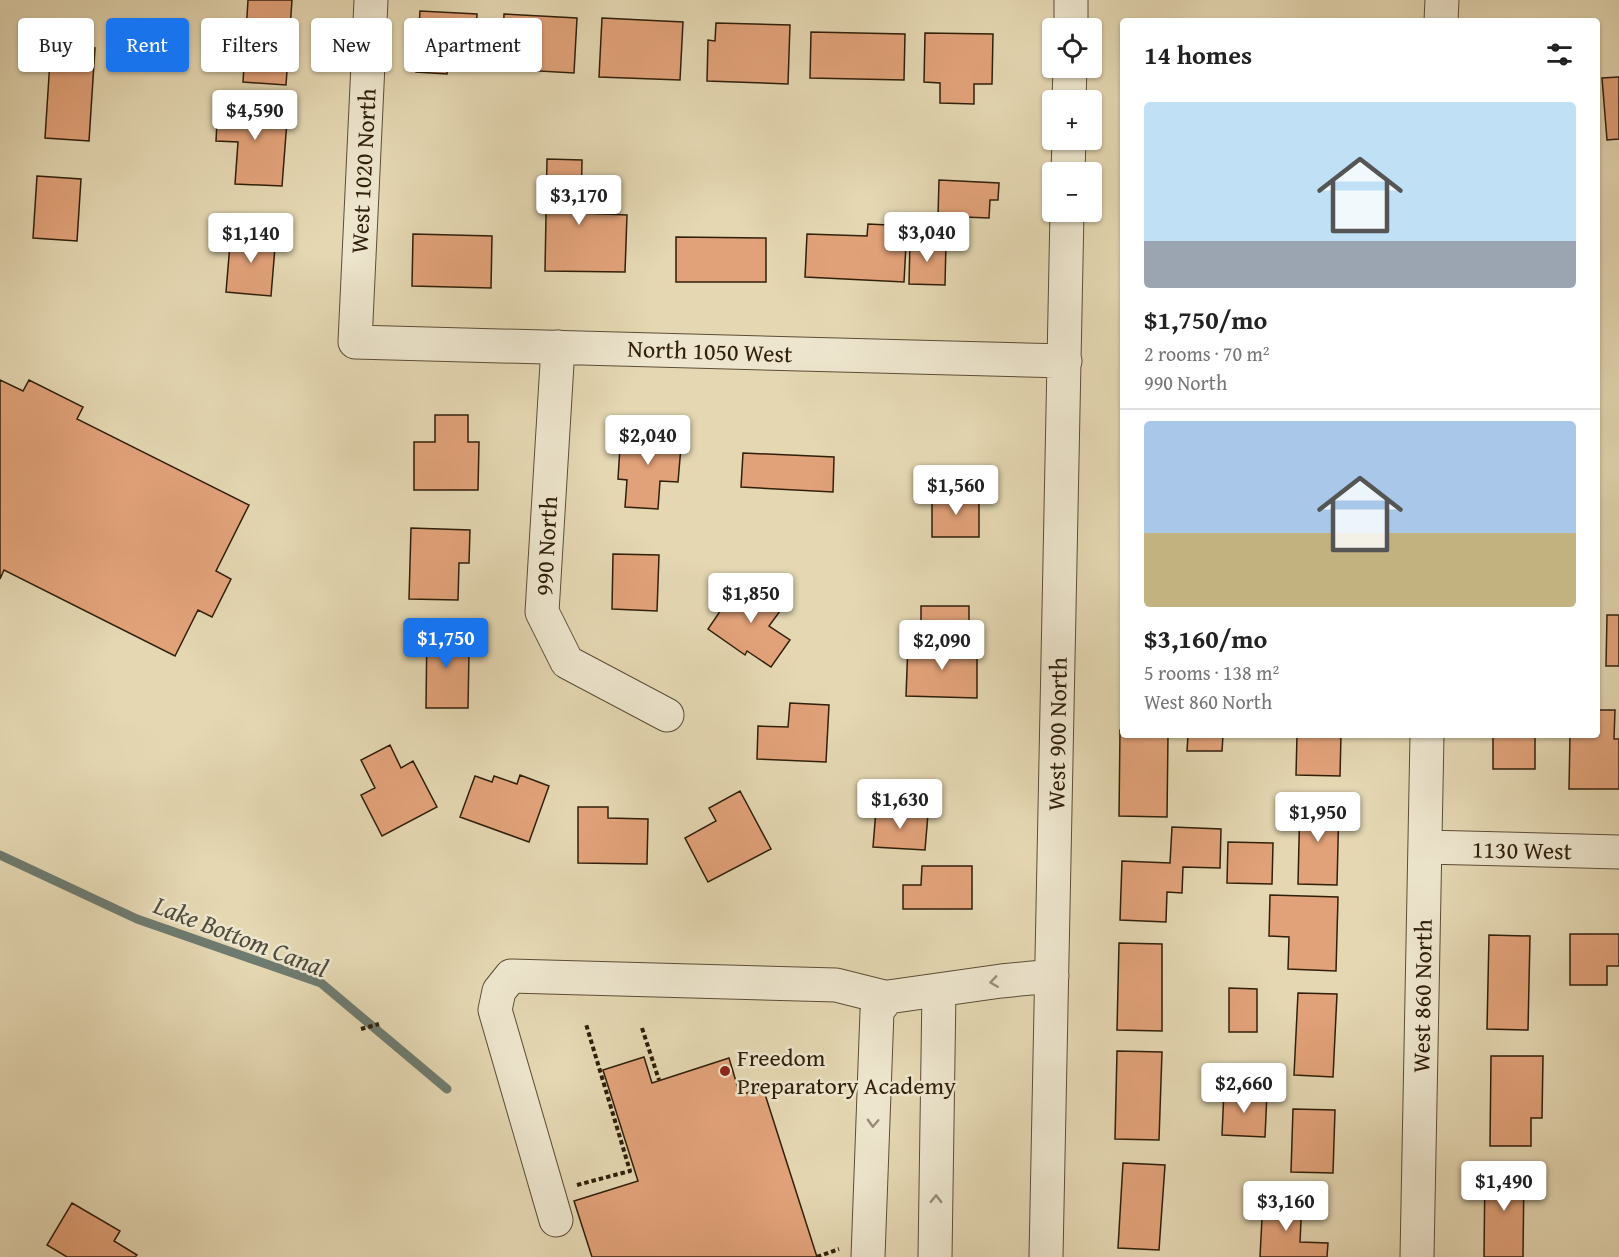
<!DOCTYPE html>
<html lang="en">
<head>
<meta charset="utf-8">
<style>
  :root { --surface:#fff; --page:#f6f6f6; --text:#222; --muted:#767676; --line:#e0e0e0; --accent:#1a73e8 }
  body { margin:0; font-family:"Gentium Book Plus",serif; background:var(--page); color:var(--text); height:100vh; display:flex; flex-direction:column; font-size:22px; white-space:nowrap }
  * { box-sizing:border-box; margin:0 }
  p { font-size:20px; color:var(--muted) }
  .icon { flex:none; width:33px; height:33px; fill:none; stroke:currentColor; stroke-width:2; stroke-linecap:round; stroke-linejoin:round }
  .map { position:relative; flex:1; overflow:hidden }
  .panel { position:absolute; left:1120px; top:18px; width:480px; height:720px; display:flex; flex-direction:column; background:var(--surface); border-radius:6px; box-shadow:0 2px 4px #0004 }
  .panel>* { flex:none }
  .banner { position:absolute; left:18px; top:18px; width:570px; height:54px; display:flex; gap:12px }
  .controls { position:absolute; left:1042px; top:18px; display:grid; gap:12px }
  .controls a { display:grid; place-items:center; width:60px; height:60px; border-radius:6px; background:var(--surface); box-shadow:0 2px 4px #0004; font-size:30px }
  .price { position:absolute; translate:-50% -51px; padding:0 14px; border-radius:6px; background:#fff; color:#222; font-size:20px; line-height:39px; filter:drop-shadow(0 2px 3px #0008) }
  .price::after { content:''; position:absolute; left:50%; top:36px; width:18px; height:14px; margin-left:-9px; background:inherit; clip-path:polygon(0 0,100% 0,50% 100%) }
  .price.current { background:var(--accent); color:#fff }
  ul { padding:0; list-style:none }
  li { display:grid; align-content:center; gap:12px; height:318px; padding:0 24px }
  li+li { border-top:2px solid var(--line) }
  li span { display:grid; place-items:center; height:186px; border-radius:6px; color:#555 }
  li>.icon { margin-inline-start:auto }
  span .icon { width:108px; height:108px; fill:#fffc; stroke-width:1 }
  li b { font-size:26px }
  h2 { display:flex; justify-content:space-between; align-items:center; height:72px; padding:0 24px; font-size:26px }
  .chip { padding:0 21px; border-radius:6px; background:var(--surface); box-shadow:0 2px 4px #0004; font-size:21px; line-height:54px }
  .chip.current { background:var(--accent); color:#fff }
  .map>svg:first-child { display:block }
  .lines { fill:none; stroke-linecap:round; stroke-linejoin:round }
  .stream { stroke:#6e7b70; stroke-width:9 }
  .building { fill:#e2a279; stroke:#301f0b; stroke-width:1.5 }
  .minor-casing { stroke:#5d4d35; stroke-width:35 }
  .path { stroke:#301f0b; stroke-width:4; stroke-dasharray:4.5 3; stroke-linecap:butt }
  .minor { stroke:#ede5cd; stroke-width:33 }
  .oneway { stroke:#988c76 }
  .poi-dot { fill:#8f2418; stroke:#ede5cd; stroke-width:2 }
  .labels { text-anchor:middle; dominant-baseline:central; stroke-width:5; stroke-linejoin:round; paint-order:stroke }
  .street-label { font-size:24px; fill:#301f0b; stroke:#ede5cd }
  .poi-label { font-size:24px; fill:#301f0b; stroke:#ede5cd; text-anchor:start }
  .water-label { font-size:26px; font-style:italic; fill:#4f4d3d; stroke:#ede5cd }
</style>
</head>
<body>
<div class="map">
<svg width="1619" height="1257" viewBox="0 0 1619 1257">
  <rect width="100%" height="100%" fill="#e4d7b2"/>
  <filter id="stains"><feTurbulence type="fractalNoise" baseFrequency=".00333" numOctaves="4"/><feColorMatrix values="0 0 0 0 .2 0 0 0 0 .09 0 0 0 0 .02 0 0 0 .5 -.17"/></filter>
  <radialGradient id="worn" r=".72"><stop offset=".6" stop-color="#630" stop-opacity="0"/><stop offset="1" stop-color="#630" stop-opacity=".3"/></radialGradient>
  <g class="lines">
    <!-- stream -->
    <path class="stream" d="M0,855L137,919L321,983L447,1089"/>
  </g>
  <!-- building -->
  <path class="building" d="M248,0H292L286,85L243,82Z
    M420,11L477,14L475,56L448,55L447,74L416,72Z
    M504,14L577,18L574,73L502,69Z
    M602,18L683,22L680,80L599,77Z
    M716,23L790,25L788,84L707,81L708,40L715,41Z
    M811,32L905,34L904,80L810,78Z
    M925,33L993,34L992,84H974V104L940,103V83L924,82Z
    M51,45L95,48L89,141L45,138Z
    M1619,77V139L1607,140L1602,78Z
    M218,103L288,108L282,186L235,184L238,142L216,141Z
    M547,159L582,160L581,213L627,215L625,272L545,271Z
    M37,176L81,179L77,241L33,238Z
    M939,180L999,183L998,200H990L989,218L938,216Z
    M868,224L907,226L904,282L805,277L807,234L867,236Z
    M231,232L276,235L271,296L226,292Z
    M413,234L492,236L491,288L412,286Z
    M676,237L766,238V282H676Z
    M910,241L946,242L945,285L909,284Z
    M0,380L23,391L29,380L83,407L77,419L249,505L216,571L231,579L212,617L198,610L175,656L4,570L0,579Z
    M435,415H468V442H479L478,490H414V442H435Z
    M621,431L682,435L678,482L660,481L658,509L625,507L627,480L618,479Z
    M743,453L834,457L833,492L741,487Z
    M932,496H979V537H932Z
    M411,528L470,530L469,563H459L458,600L409,599Z
    M613,554L659,555L657,611L612,609Z
    M742,579L783,607L769,626L790,640L771,667L747,651L745,655L708,629Z
    M921,606H969V637H921Z
    M1123,614H1124V701H1122Z
    M1607,615H1619V666H1606Z
    M427,625H458V652H469L468,708H426Z
    M908,644L977,645V698L906,696Z
    M790,703L829,705L826,762L757,759L758,726L788,727Z
    M1598,710H1615L1614,739H1619V789H1569L1570,735H1598Z
    M1120,730H1124V735H1168L1167,817L1119,816Z
    M1188,735H1223L1222,751H1187Z
    M1297,735H1341L1340,776L1296,775Z
    M1493,735H1535V769H1493Z
    M390,745L401,768L413,761L437,807L382,836L361,795L375,788L361,760Z
    M520,775L549,786L529,842L460,817L475,776L492,782L494,776L517,784Z
    M740,791L771,849L708,882L685,838L716,821L709,808Z
    M1300,800L1339,801L1337,885L1298,884Z
    M578,807H608V818L648,819L647,864L578,863Z
    M876,810L928,814L925,850L873,847Z
    M1172,827L1221,829L1220,868L1183,867L1182,893L1167,892L1166,922L1120,920L1122,861L1170,863Z
    M1228,842L1273,843L1272,884L1227,883Z
    M922,866H972V909H903V885H921Z
    M1270,895L1338,897L1336,971L1288,969L1289,937L1269,936Z
    M1570,934H1619V966H1607V985H1570Z
    M1489,935L1530,936L1528,1030L1487,1029Z
    M1119,943L1162,944V1031L1117,1030Z
    M1229,988L1257,989V1032H1229Z
    M1298,993L1337,994L1333,1077L1294,1075Z
    M1117,1051L1162,1052L1159,1140L1115,1139Z
    M1491,1056H1543L1542,1118H1531V1146H1490Z
    M644,1057L652,1083L729,1058L740,1095L763,1088L817,1257H592L574,1201L638,1181L603,1070Z
    M1224,1090L1267,1093L1265,1137L1222,1135Z
    M1293,1109L1335,1110L1333,1173L1291,1172Z
    M1123,1163L1165,1165L1159,1250L1118,1248Z
    M1485,1166H1524L1523,1257H1484Z
    M1263,1199L1302,1201L1300,1242L1328,1243L1327,1257H1260Z
    M72,1203L120,1231L114,1241L137,1255L135,1257H67L47,1245Z"/>
  <g class="lines">
    <defs>
      <path id="minor" d="M371,0L355,342L1065,361
        M1441,21L1442,0
        M1071,28V0
        M1069,100L1070,68
        M1068,172L1069,140
        M558,347L542,612L567,662L667,715
        M1425,847L1619,852
        M556,1220L495,1010L499,991L511,976L836,985L888,998
        M868,1257L877,1011L888,997L1001,981L1052,976
        M935,1257L939,990
        M1046,1257L1067,212
        M1417,1257L1427,735"/>
    </defs>
    <!-- minor casing -->
    <use href="#minor" class="minor-casing"/>
    <!-- path -->
    <path class="path" d="M642,1028L659,1080
      M361,1029L379,1024
      M577,1185L630,1171L586,1024
      M817,1257L839,1249"/>
    <!-- minor -->
    <use href="#minor" class="minor"/>
  </g>
  <!-- one-way arrows -->
  <defs><path id="oneway-chevron" d="M-2-3.5L2.5 0L-2 3.5" fill="none" stroke-width="1.6" stroke-linecap="round" stroke-linejoin="round" transform="scale(1.5)"/></defs>
  <g class="oneway">
    <use href="#oneway-chevron" transform="translate(994 982) rotate(172)"/>
    <use href="#oneway-chevron" transform="translate(873 1123) rotate(92)"/>
    <use href="#oneway-chevron" transform="translate(936 1199) rotate(-89)"/>
  </g>
  <!-- markers -->
  <circle class="poi-dot" cx="725" cy="1071" r="6"/>
  <g class="labels">
    <!-- street labels -->
    <g class="street-label">
      <text transform="translate(363 171) rotate(-87)">West 1020 North</text>
      <text transform="translate(710 351) rotate(2)">North 1050 West</text>
      <text transform="translate(546 546) rotate(-87)">990 North</text>
      <text transform="translate(1057 734) rotate(-89)">West 900 North</text>
      <text transform="translate(1522 850) rotate(1)">1130 West</text>
      <text transform="translate(1422 996) rotate(-89)">West 860 North</text>
    </g>
    <!-- poi labels -->
    <g class="poi-label">
      <text x="737" y="1057">Freedom<tspan x="737" dy="28">Preparatory Academy</tspan></text>
    </g>
    <!-- water labels -->
    <g class="water-label">
      <text transform="translate(241 936) rotate(21)">Lake Bottom Canal</text>
    </g>
  </g>
  <rect width="100%" height="100%" filter="url(#stains)"/>
  <rect width="100%" height="100%" fill="url(#worn)"/>
</svg>
<div class="controls">
<a><svg class="icon" aria-label="locate" viewBox="0 0 24 24"><circle cx="12" cy="12" r="6"/><path d="M12 2v4M12 18v4M2 12h4M18 12h4"/></svg></a>
<a>+</a>
<a>−</a>
</div>
<b class="price" style="left:255px;top:141px">$4,590</b>
<b class="price" style="left:579px;top:226px">$3,170</b>
<b class="price" style="left:927px;top:263px">$3,040</b>
<b class="price" style="left:251px;top:264px">$1,140</b>
<b class="price" style="left:648px;top:466px">$2,040</b>
<b class="price" style="left:956px;top:516px">$1,560</b>
<b class="price" style="left:751px;top:624px">$1,850</b>
<b class="price current" style="left:446px;top:669px">$1,750</b>
<b class="price" style="left:942px;top:671px">$2,090</b>
<b class="price" style="left:900px;top:830px">$1,630</b>
<b class="price" style="left:1318px;top:843px">$1,950</b>
<b class="price" style="left:1244px;top:1114px">$2,660</b>
<b class="price" style="left:1504px;top:1212px">$1,490</b>
<b class="price" style="left:1286px;top:1232px">$3,160</b>
<div class="banner">
<a class="chip">Buy</a>
<a class="chip current">Rent</a>
<a class="chip">Filters</a>
<a class="chip">New</a>
<a class="chip">Apartment</a>
</div>
<section class="panel">
<h2>14 homes<svg class="icon" aria-label="filters" viewBox="0 0 24 24"><path d="M4 7h16M4 17h16"/><circle cx="9" cy="7" r="2"/><circle cx="15" cy="17" r="2"/></svg></h2>
<ul>
<li><span style="background:linear-gradient(#bfe0f5 75%,#9aa5b1 0)"><svg class="icon" aria-label="home" viewBox="0 0 24 24"><path d="M3 11l9-7 9 7M6 9v11h12V9"/></svg></span><div><b>$1,750/mo</b><p>2 rooms · 70 m²</p><p>990 North</p></div></li>
<li><span style="background:linear-gradient(#a9c7e8 60%,#c2b280 0)"><svg class="icon" aria-label="home" viewBox="0 0 24 24"><path d="M3 11l9-7 9 7M6 9v11h12V9"/></svg></span><div><b>$3,160/mo</b><p>5 rooms · 138 m²</p><p>West 860 North</p></div></li>
</ul>
</section>
</div>
</body>
</html>
